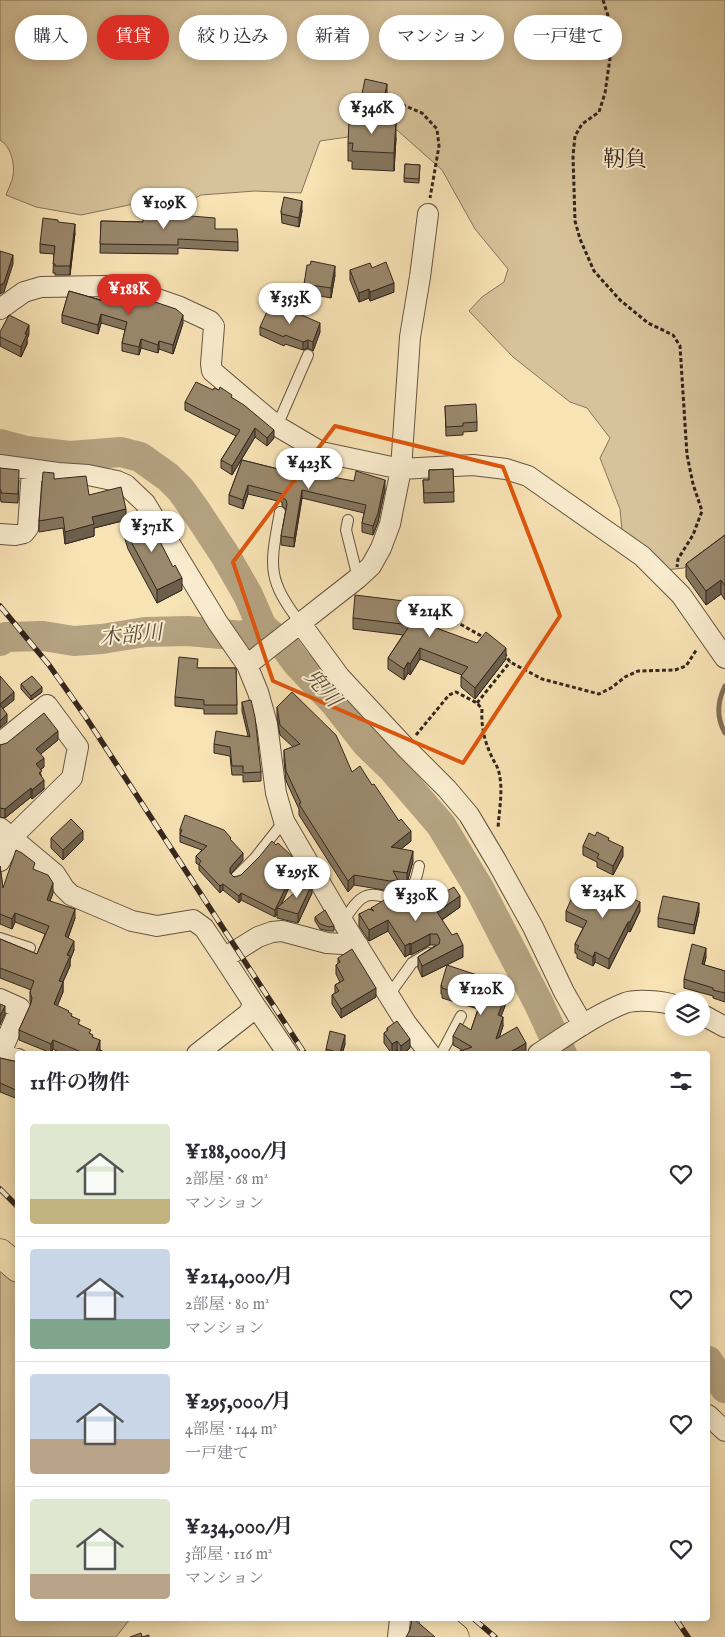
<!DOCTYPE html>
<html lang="ja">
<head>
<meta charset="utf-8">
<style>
  :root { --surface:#fff; --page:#f7f7f7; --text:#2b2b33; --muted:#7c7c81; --line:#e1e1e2; --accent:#d93025 }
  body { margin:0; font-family:"IM FELL English","Noto Serif JP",serif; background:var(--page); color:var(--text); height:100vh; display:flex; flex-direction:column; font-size:19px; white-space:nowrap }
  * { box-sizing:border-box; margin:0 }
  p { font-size:16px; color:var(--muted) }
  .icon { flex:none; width:28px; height:28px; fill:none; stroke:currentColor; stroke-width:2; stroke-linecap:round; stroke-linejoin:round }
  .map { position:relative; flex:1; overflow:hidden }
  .side { position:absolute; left:15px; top:1051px; width:695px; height:570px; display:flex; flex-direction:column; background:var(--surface); border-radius:5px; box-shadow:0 2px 12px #0003 }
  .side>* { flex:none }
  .guide { position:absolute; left:15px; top:15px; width:695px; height:45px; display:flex; gap:10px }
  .buttons { position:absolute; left:665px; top:991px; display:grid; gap:10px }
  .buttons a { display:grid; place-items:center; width:45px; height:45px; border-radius:50%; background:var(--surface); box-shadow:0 2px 12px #0003; font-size:25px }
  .price { position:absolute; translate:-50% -42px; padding:0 11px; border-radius:18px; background:#fff; color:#222; font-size:16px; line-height:32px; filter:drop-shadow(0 1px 2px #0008) }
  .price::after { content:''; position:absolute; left:50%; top:30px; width:15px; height:11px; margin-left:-8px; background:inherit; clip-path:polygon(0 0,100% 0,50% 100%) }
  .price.current { background:var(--accent); color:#fff }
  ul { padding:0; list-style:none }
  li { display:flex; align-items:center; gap:15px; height:125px; padding:0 15px }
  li+li { border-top:1px solid var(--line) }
  li span { display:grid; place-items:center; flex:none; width:140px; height:100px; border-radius:5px; color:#555 }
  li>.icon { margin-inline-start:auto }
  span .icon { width:60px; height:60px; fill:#fffc; stroke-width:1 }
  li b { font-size:21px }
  h2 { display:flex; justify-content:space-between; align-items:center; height:60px; padding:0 15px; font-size:21px }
  .chip { padding:0 18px; border-radius:22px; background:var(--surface); box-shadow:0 2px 12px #0003; font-size:18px; line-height:45px }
  .chip.current { background:var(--accent); color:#fff }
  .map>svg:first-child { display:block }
  .green { fill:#d7c39b; stroke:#86745c }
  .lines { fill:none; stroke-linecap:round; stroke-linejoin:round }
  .stream { stroke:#817159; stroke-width:5 }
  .river { stroke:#b5a381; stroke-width:30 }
  .service-casing { stroke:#655543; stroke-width:12 }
  .minor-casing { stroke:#655543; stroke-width:22 }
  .trunk-casing { stroke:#34261d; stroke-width:29 }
  .path { stroke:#34261d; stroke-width:3; stroke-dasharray:4 2.5; stroke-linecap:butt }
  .service { stroke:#faedcf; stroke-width:10 }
  .minor { stroke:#faedcf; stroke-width:20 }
  .trunk { stroke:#f8e3b5; stroke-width:28 }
  .rail-casing { stroke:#34261d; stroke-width:5.5 }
  .rail { stroke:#faedcf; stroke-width:4; stroke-dasharray:11; stroke-linecap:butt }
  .wall { fill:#84755d; stroke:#34261d }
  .shaded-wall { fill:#6c5f4c; stroke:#34261d }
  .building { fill:#9a886c; stroke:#34261d }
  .marked { fill:none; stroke:#df560d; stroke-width:4; stroke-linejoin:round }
  .labels { text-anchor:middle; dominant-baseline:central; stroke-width:4; stroke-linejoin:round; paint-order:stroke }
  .water-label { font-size:21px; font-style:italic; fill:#5b4c3b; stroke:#faedcf }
  .quarter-label { font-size:22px; fill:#34261d; stroke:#faedcf }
</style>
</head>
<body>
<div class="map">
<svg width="725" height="1637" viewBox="0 0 725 1637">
  <rect width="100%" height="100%" fill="#f8e3b5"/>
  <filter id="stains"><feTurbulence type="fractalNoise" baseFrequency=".004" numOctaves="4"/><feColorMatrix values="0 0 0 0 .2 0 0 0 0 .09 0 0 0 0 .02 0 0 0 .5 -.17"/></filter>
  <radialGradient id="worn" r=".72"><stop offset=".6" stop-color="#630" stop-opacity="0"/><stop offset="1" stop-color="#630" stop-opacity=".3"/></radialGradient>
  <!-- green -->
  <path class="green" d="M0,0H725V541L711,548L684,568L665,570L622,531L620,509L600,458L610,438L587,408L570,402L513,357L469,311L482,297L504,282L508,269L475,229L442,170L397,130L320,141L301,193L255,191L201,195L178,207L153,200L81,215L36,207L6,195C8,189 12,182 13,176C15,164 11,146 0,140Z
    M0,1269H3L18,1283V1619H130L116,1637H0Z"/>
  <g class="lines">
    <!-- stream -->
    <path class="stream" d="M725,686C717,702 716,717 725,733"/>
    <!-- river -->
    <path class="river" d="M0,444L26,451L70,456L121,452L140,457L168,477L181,490L196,511L225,555L248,595L262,627L286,648L297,663L335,703L367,744L392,768L441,825L480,890L539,1004L562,1054
      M0,641L6,637L43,636L74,641L102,639L145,632L188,631L243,636L262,627
      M708,1361L725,1388"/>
    <defs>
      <path id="service" d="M277,426L308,355
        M280,512C270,567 266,578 301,624
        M348,520L346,530L358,578
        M236,877L255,858L284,821
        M343,922C349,913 356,900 366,896C373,893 381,896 389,898C409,902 416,883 419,866
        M0,938L30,948
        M389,995L412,963L429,953
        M441,1054L461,1016"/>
      <path id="minor" d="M0,309L24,292L41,287L106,286L137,292L180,307L210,321L214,326L211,364L212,371L277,426L321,452L401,469L473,465L506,469L528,476L642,556L681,595L725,658
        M0,465L58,473L88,475L117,481L126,485L145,503L218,623L247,665L258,692L267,724L276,793L284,821L343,922L406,1023L430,1054
        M0,534L15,535L24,533L28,528L32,470
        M301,624L339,676L406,748L447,789L469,815L497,862L533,927L564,992L583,1025
        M247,665L358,578L371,566L381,548L390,524L401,469L410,337L420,277L428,214
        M0,743L47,705L78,747L72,778L12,837L0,861
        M0,828L55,874L64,888L71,895L132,921L157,926L193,920L204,928L224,958L258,937L272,932L282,931L327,943L358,945
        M0,999L20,1008L0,1055
        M254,1004L288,1054
        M701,1014L725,1027
        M197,1054L248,1014L254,1004L224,958
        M538,1054C564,1037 596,1014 625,1003C636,999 662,1001 674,1005
        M0,1055L18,1059
        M708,1415L725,1431
        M398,1637L400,1619"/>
      <path id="trunk" d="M0,1253L18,1268
        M433,1619L455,1637"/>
    </defs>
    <!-- service casing -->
    <use href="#service" class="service-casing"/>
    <!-- minor casing -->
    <use href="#minor" class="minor-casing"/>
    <!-- trunk casing -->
    <use href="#trunk" class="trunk-casing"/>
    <!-- path -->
    <path class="path" d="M603,0L610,22L612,44L605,93L599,112L582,124L575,136L573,156L575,221L580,239L594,271L620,300L648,323L673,335L680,346L687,455L693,484L702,511L693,535L678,559L677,567
      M396,102L422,113L437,129L439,146L430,198
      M405,607L431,612L460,624L485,638
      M504,653L510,662L542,679L599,694L611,688L625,677L638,671L675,670L686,666L697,649
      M477,703L510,662
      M416,735L449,695L456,692L477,703L482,709C481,725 484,740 491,755C493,760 496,764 498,769C504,788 499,809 498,829"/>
    <!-- service -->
    <use href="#service" class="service"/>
    <!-- minor -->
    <use href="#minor" class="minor"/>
    <!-- trunk -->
    <use href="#trunk" class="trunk"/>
    <defs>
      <path id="rail" d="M0,606L49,665L85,716L305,1054
        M0,1189L18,1207
        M474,1619L495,1637
        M676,1619L688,1637"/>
    </defs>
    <!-- rail casing -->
    <use href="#rail" class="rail-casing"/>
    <!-- rail -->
    <use href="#rail" class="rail"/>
  </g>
  <!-- wall -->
  <path class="wall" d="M387,93L384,108L362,104V94Z
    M396,138L394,171L352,169V161H348V143Z
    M405,164L420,165L419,183L404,182Z
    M281,211H302L299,227L282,223Z
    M179,215L215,229L238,242V251L178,248V254L100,253L101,221L143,222Z
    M58,222L75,233L70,275H55V273H53L54,254L40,253V244Z
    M372,268L394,292L370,301L369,298L359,302L350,280V270Z
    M335,275L331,298L304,293V284Z
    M69,291L183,323L173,354L159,349L158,353L141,348L139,355L122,351V343L125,330L101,323L98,334L62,323V315Z
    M260,327L320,332L313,351L308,348L303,350L285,344L284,346L260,335Z
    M0,332L29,334L27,339V344L21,357L0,346Z
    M213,390L232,398L274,438L267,446L255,437L232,475L221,468V460L236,436L185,410V402Z
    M445,406L477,422V431L463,432V435L446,436Z
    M242,460L310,477V473L385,489L378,522L373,535L362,532V523L364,513L302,498L294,547L281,545V536L286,509L282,506V502L248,494L243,509L229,504V495Z
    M0,468L19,480L18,503L1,502V500H0Z
    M453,469L454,502L424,503L423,480H429V470Z
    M54,479L89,495L126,520L94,528V536L65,544L63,528L39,532V521Z
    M124,523L182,590L157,603L128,549L124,536Z
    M725,535V600L721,594L706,605L686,577V564Z
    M404,605L439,629L506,659L475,699L461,687V676L462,675L420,659L410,675L408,673L404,680L388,669V658L403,635L353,629V618Z
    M198,668H236L237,714H204V709L175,706V697Z
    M21,684L42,692L31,700L21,689Z
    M242,702L261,772V781L243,782V775H232L230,756L214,753V744L248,736L242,711Z
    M277,707L352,772L372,785L411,841L401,849L413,861L407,883L398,882V891H390L354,885L348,892L299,815V809L286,781L284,761V750L293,747L280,735L277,717Z
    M58,740L40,754L44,767L40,770L44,789L32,799L31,797L5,818L0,817V745Z
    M180,829L231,841L243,860L231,874L234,877L298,868L281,905L312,893L298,923L277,918V914L275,917L241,900L239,903L223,890L220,893L199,870V865L196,863V856L202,850L180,842Z
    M595,836L609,840L623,856L613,875L597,867V862L583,855V846Z
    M51,838L83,840L63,860L51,848Z
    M0,866L3,888L35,870L53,893L50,901L75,918L68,938L74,950L70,960V966L63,982V992L57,1006L69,1013L80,1025L91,1034L100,1050L109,1054H63L53,1049L51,1053L19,1040V1030L31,1004L30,1001V992L31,990L0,978V939L37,954L45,934L15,922L12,929L0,924Z
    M587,901L640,911L630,932L628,931L609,969L595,962L593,966L577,958V954L575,953V944L583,928L566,921V911Z
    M460,907L442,920L463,957L422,977L418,968V957L436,945H430L411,955L410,954L405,957L388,931L369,941L359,926V914L371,910V908H416Z
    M699,912L694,934L658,927V918Z
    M315,917L334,926V931H329L320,929L315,921Z
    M706,957L704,965L725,971V1002L713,998V996L684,988V979Z
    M338,958L376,997L341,1018L332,1004V995L335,993V985L340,982L336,974V965L338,964Z
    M441,985L489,988L488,991L505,1006L501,1016L503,1026L499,1037L526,1052L523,1054H458V1052L462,1050L453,1045V1036L471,1030L478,1009L442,998V994H441Z
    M387,1028L410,1048L403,1054H399L397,1050L392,1054L384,1043V1033L387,1031Z
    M345,1044L342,1054H326V1049Z
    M0,1058L18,1062V1099L0,1092Z"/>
  <!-- shaded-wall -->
  <path class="shaded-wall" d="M387,84V93L384,108V99Z
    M396,121V138L394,171V153Z
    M302,201V211L299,227V218Z
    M75,224V233L70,275V266Z
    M13,255V264L4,292L0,294V285Z
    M335,266V275L331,298V288Z
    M394,283V292L370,301V292Z
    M369,289V298L359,302V293Z
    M101,314V323L98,334V325Z
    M183,315V323L173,354V345Z
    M320,323V332L313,351V342Z
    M29,325V334L27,339V344L21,357V347L25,334Z
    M141,339V348L139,355V347Z
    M308,340V348L303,350V342Z
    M159,341V349L158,353V345Z
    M255,428V437L232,475V466Z
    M274,430V438L267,446V438Z
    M385,480V489L378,522L373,535V526Z
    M248,485V494L243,509V500Z
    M302,490V498L294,547V538Z
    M126,509V520L94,528V536L65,544V532L92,517Z
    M182,578V590L157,603V590Z
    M721,580V594L706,605V591Z
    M420,648V659L410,675V664Z
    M506,648V659L475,699V688Z
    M408,662V673L404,680V669Z
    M42,687V692L31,700V696Z
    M14,692V700L0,711V704Z
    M7,714V722L0,728V721Z
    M58,731V740L36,758V749Z
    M44,758V767L36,773V764Z
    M44,780V789L32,799V790Z
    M31,788V797L5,818V809Z
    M83,831V840L63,860V850Z
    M411,831V841L391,857V847Z
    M623,847V856L613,875V866Z
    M413,851V861L407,883V873Z
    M243,853V860L230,875V868Z
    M298,862V868L279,909L277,908V914L275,917V910Z
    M354,875V885L348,892V881Z
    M53,883V893L47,909V900Z
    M223,884V890L220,893V886Z
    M312,884V893L298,923V914Z
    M241,893V900L239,903V896Z
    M460,896V907L437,923V912Z
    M640,902V911L630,932V922Z
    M699,903V912L694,934V925Z
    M75,909V918L65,946V936Z
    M15,913V922L12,929V919Z
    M388,920V931L369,941V930Z
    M628,922V931L609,969V959Z
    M430,934V945L411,955V944Z
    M74,941V950L70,960V966L59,990V981L67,955Z
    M410,943V954L405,957V946Z
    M463,945V957L422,977V966Z
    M706,948V957L702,973V964Z
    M595,952V962L593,966V957Z
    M489,979V988L485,999V990Z
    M63,982V992L54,1014V1004Z
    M376,988V997L341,1018V1009Z
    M505,997V1006L498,1024V1015Z
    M5,1006V1014L0,1025V1016Z
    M503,1017V1026L496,1048V1039Z
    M345,1035V1044L342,1054H340Z
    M410,1039V1048L403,1054H401V1046Z
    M53,1040V1049L51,1053V1044Z
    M100,1040V1050L99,1054H95Z
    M397,1041V1050L392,1054V1044Z
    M526,1043V1052L523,1054H507Z"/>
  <!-- building -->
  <path class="building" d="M365,79L387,84L384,99L362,94Z
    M355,118L396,121L394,153L352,151L353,143H348L349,121L354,122Z
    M405,164L420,165L419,179L404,178Z
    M284,197L302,201L299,218L282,214L281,211Z
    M143,209H179V215L215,218V229H237L238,242L178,239V245L100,244L101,221L143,222Z
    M43,218L58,220V222L75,224L70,266H55V264H53L55,246L40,244Z
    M0,251L13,255L4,283L0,285Z
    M311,261L335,266L331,288L304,284L307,265H310Z
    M386,262L394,283L370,292L369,289L359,293L350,270L370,263L372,268Z
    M69,291L110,303L114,291L134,295L176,309L183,315L173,345L159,341L158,345L141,339L139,347L122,343L127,322L101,314L98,325L62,315Z
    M269,307L288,315L290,310L320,323L313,342L308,340L303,342L285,335L284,337L260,327Z
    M9,315L29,325L25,334H27L21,347L0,337V332Z
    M196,382L213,390L214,388L219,390L220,387L232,395L231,397L244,405L274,430L267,438L255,428L232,466L221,460L240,430L185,402Z
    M476,404L477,422L463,423V426L446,427L445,406Z
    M242,460L318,479L310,473L354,481L356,471L385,480L378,513L373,526L362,523L366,505L302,490L294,538L281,536L287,504L286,500L282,497L283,494L248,485L243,500L229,495Z
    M0,468L19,470L18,494L1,493V490H0Z
    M453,469L454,492L424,493L423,480H429V470Z
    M43,472L54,473V479L86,476L89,495L121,487L126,509L92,517L94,524L65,532L63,517L39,521Z
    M147,516L173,567L175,565L182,578L157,590L128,536L124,523Z
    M725,535V586L721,580L706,591L686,564Z
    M355,595L404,601V604L439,629L477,643L486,632L506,648L475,688L461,676L468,667L420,648L410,664L408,662L404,669L388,658L410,625L353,618Z
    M179,657L198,659L197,668H236L237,705H204V700L175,697Z
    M0,676L14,692L0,704Z
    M32,676L42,687L31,696L21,684Z
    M292,692L336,735L352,772L360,766L372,785L374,784L399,821L401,819L411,831L391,847L413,851L407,873L393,871L398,880L390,881L354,875L348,881L299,804L301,803L286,771L284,750L300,744L280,725L277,707Z
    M251,700L255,717L261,772L243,773V766H232L230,747L214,744L216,731L250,737L242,702Z
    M0,705L7,714L0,721Z
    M44,713L58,731L36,749L44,758L36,764L42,771L39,773L44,780L32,790L31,788L5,809L0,808V745L7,743Z
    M185,815L224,830L231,838L230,839L243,853L230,868V873L234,877L241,875L260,856L272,841L276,845L278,843L298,862L275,910L241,893L239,896L223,884L220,886L199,864L201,861L196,856L207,846L180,835L182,830L180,829Z
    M71,819L83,831L63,850L51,838Z
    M597,832L609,838L608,840L623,847L613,866L597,858L599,854L583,846L589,833L595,836Z
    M16,850L22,853L35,863L33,869L48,875L53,883L47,900L75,909L65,936L74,941L67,955L70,956L59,981L63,982L54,1004L69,1011L68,1012L72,1014L71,1016L80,1020L78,1024L91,1030L89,1033L93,1035L92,1037L100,1040L95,1054H86L53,1040L51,1044L19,1030L31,1003L32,998L30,992L34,981L0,968V939L37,954L49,926L15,913L12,919L0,914V866L3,888Z
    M310,879L312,884L298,914L277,908Z
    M598,882L640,902L630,922H628L609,959L595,952L593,957L577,949L579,946L575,944L587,921L566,911L573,895L587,901Z
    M454,887L460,896L437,912L452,935L457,933L463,945L422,966L418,957L439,944L440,940L437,934H430L411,944L410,943L405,946L388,920L369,930L359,914L369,909L374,911L371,908L386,899V893L397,894L406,892L416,908Z
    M663,896L699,903L694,925L658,918Z
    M325,910L334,926L329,927L320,924L315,917Z
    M692,944L706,948L702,964L725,971V993L713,990V988L684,979Z
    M352,949L376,988L341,1009L332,995L339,991L335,985L344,980L336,965L340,962L338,958Z
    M447,965L489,979L485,990L505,997L498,1015L503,1017L496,1039L517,1027L526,1043L507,1054H458V1052L472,1047L453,1036L460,1023L471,1030L481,1001L442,988V986L441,985Z
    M0,1004L5,1006L0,1016Z
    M397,1021L410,1039L401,1046L397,1041L392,1044L384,1033L388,1030L387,1028Z
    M330,1031L345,1035L340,1053L326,1049Z
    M99,1050L109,1054H97Z
    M0,1058L18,1062V1091L0,1083Z
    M412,1619H414L435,1637H406L410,1630Z
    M141,1633L142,1637L149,1635V1637H130Z"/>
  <!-- marked area -->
  <path class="marked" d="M335,426L503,467L560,616L463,763L273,681L233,562Z"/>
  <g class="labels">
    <!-- water labels -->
    <g class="water-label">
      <text transform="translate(131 636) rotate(-5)">木部川</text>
      <text transform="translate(322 689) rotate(49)">兜川</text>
    </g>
    <!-- quarter labels -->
    <g class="quarter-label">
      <text x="625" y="160">靭負</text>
    </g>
  </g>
  <rect width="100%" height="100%" filter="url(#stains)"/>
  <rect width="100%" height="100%" fill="url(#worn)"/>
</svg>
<div class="buttons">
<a><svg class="icon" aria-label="layers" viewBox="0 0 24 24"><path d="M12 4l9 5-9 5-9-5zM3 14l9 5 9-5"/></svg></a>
</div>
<b class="price" style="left:372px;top:135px">¥346K</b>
<b class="price" style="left:164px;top:230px">¥109K</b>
<b class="price current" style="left:129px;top:316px">¥188K</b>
<b class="price" style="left:290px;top:325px">¥353K</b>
<b class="price" style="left:309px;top:490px">¥423K</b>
<b class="price" style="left:152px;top:553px">¥371K</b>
<b class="price" style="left:430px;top:638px">¥214K</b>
<b class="price" style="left:297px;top:899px">¥295K</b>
<b class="price" style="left:603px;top:919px">¥234K</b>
<b class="price" style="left:416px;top:922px">¥330K</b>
<b class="price" style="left:481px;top:1016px">¥120K</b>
<div class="guide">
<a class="chip">購入</a>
<a class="chip current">賃貸</a>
<a class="chip">絞り込み</a>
<a class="chip">新着</a>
<a class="chip">マンション</a>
<a class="chip">一戸建て</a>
</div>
<section class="side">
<h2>11件の物件<svg class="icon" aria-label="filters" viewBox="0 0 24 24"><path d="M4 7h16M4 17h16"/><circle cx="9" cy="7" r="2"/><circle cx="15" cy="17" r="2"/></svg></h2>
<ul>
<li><span style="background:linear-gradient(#dfe7d0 75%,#c2b280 0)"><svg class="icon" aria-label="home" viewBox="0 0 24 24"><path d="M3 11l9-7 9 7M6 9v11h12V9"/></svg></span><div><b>¥188,000/月</b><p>2部屋 · 68 m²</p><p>マンション</p></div><svg class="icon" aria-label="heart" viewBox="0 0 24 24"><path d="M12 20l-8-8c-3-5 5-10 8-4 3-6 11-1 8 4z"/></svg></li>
<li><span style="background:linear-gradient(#c9d6e8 70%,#7fa58c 0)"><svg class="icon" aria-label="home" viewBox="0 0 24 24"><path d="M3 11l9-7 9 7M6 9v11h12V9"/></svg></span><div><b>¥214,000/月</b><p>2部屋 · 80 m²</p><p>マンション</p></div><svg class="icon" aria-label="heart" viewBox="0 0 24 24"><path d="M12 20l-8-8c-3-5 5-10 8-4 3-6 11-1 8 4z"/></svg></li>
<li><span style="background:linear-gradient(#c9d6e8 65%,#b9a48a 0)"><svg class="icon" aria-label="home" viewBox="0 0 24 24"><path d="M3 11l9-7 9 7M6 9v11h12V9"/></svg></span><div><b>¥295,000/月</b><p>4部屋 · 144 m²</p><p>一戸建て</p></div><svg class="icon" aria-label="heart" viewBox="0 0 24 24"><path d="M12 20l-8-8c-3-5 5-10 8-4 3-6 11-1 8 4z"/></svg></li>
<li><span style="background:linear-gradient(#dfe7d0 75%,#b9a48a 0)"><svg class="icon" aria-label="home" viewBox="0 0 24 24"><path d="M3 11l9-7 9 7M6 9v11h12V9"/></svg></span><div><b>¥234,000/月</b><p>3部屋 · 116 m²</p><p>マンション</p></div><svg class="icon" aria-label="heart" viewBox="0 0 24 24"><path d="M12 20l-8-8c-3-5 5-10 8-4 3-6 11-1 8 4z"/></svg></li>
</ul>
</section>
</div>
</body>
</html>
